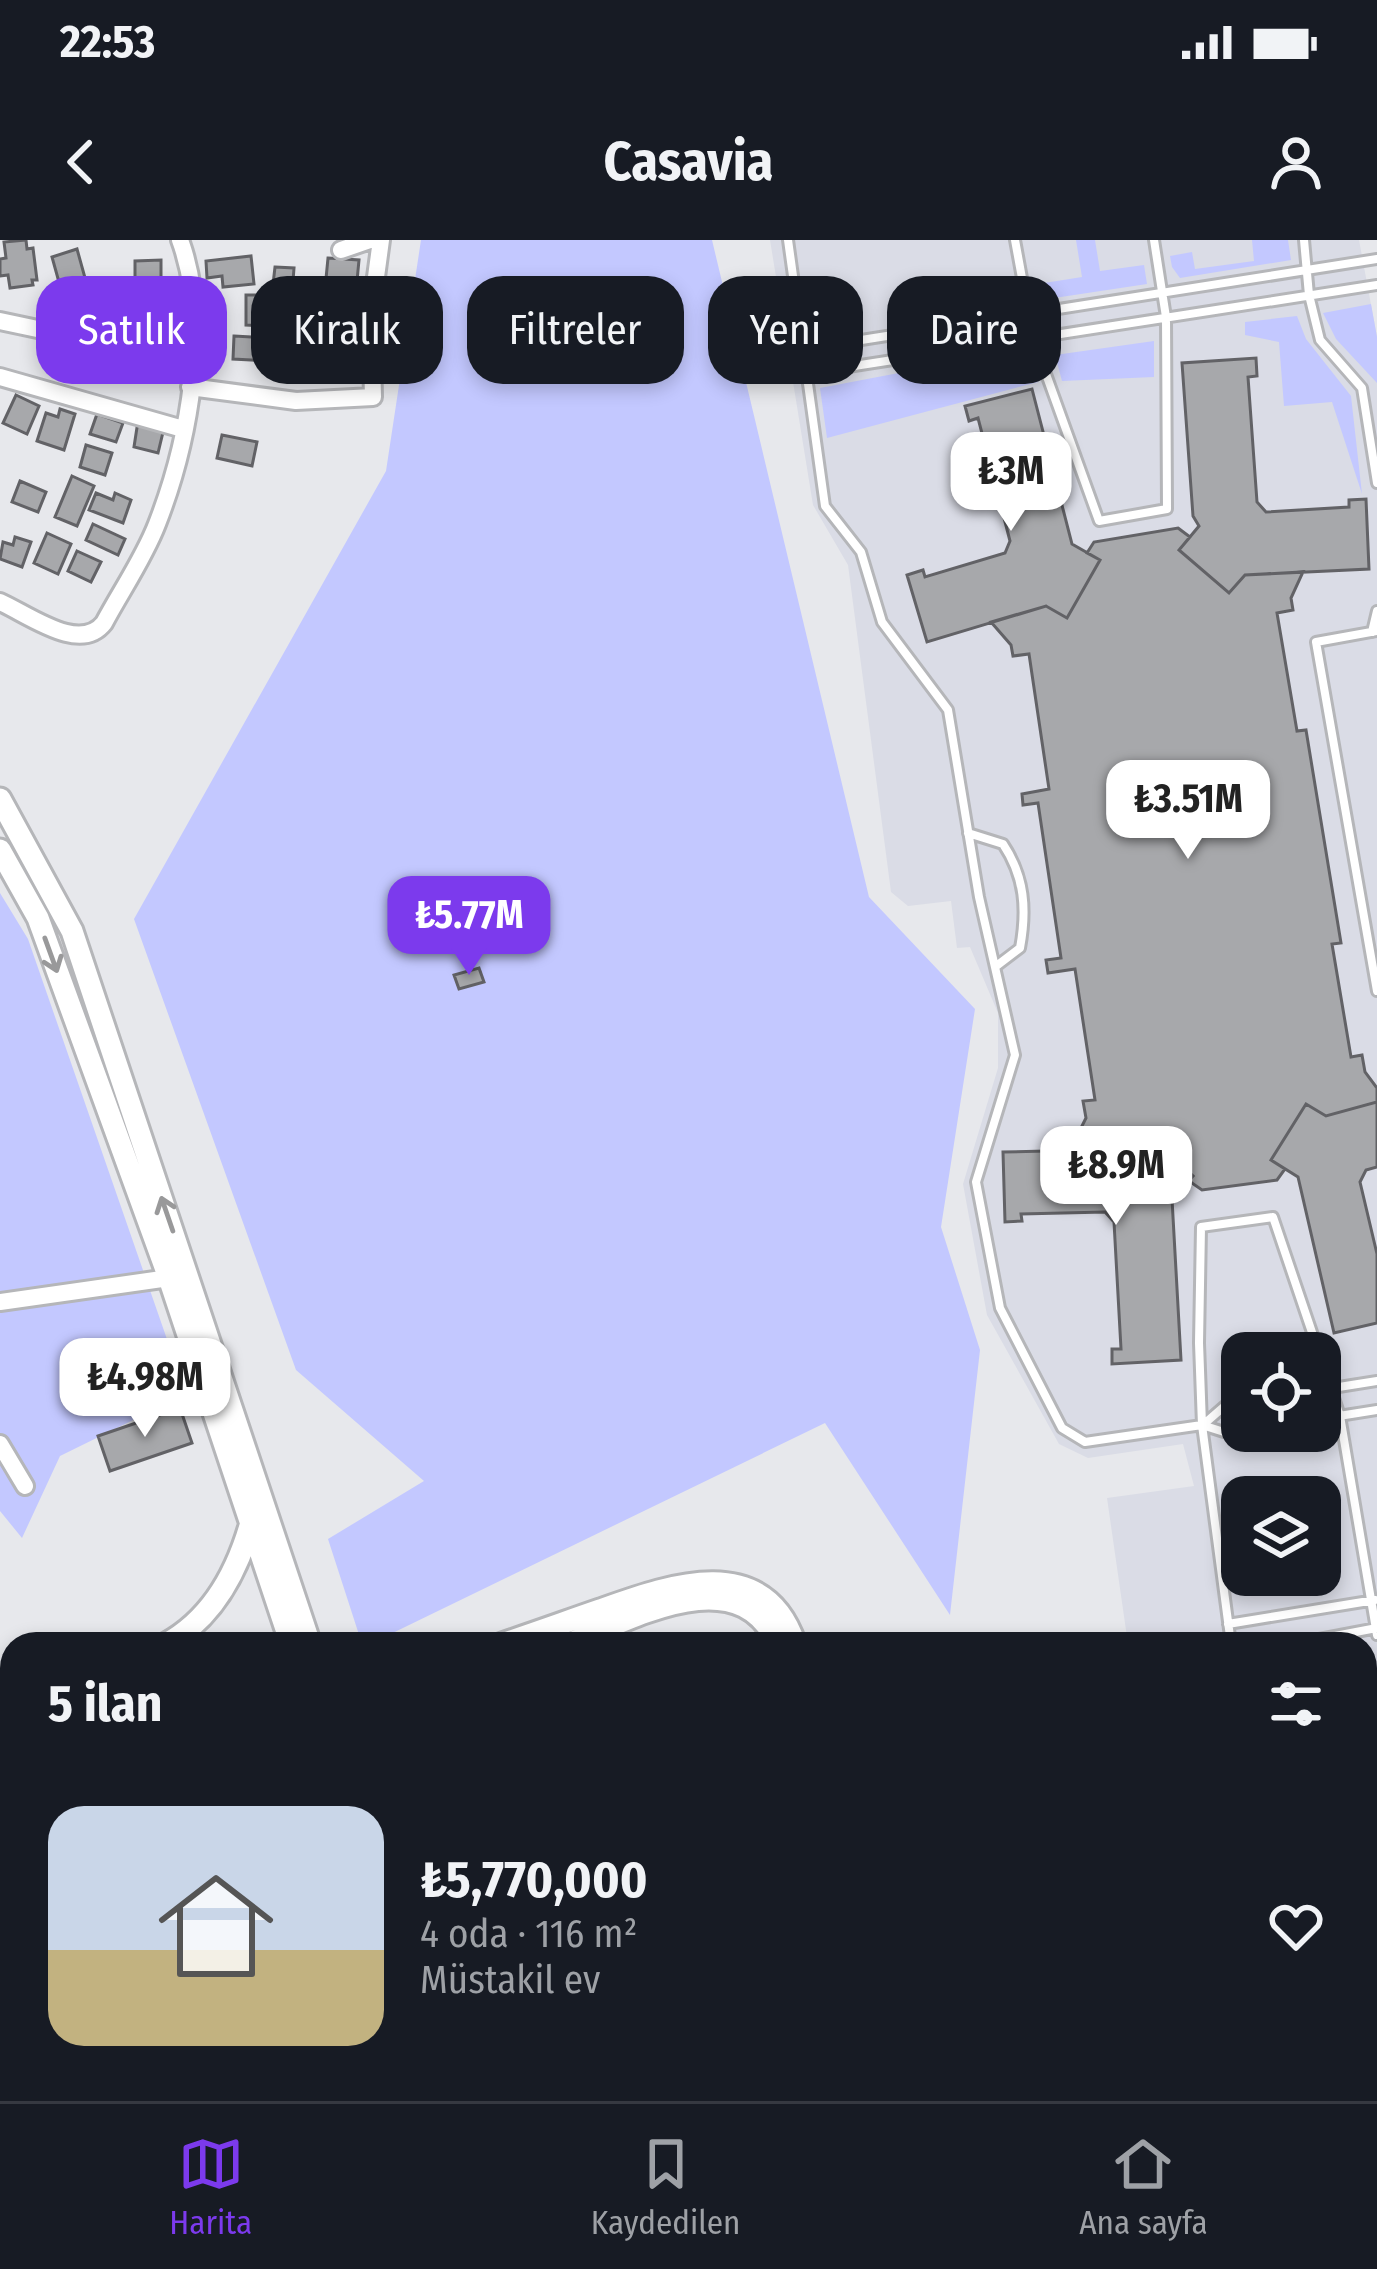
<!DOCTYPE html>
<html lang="tr">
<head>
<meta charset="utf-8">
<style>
  :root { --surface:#171b24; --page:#20242c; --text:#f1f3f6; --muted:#9ea1a6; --line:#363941; --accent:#7c3aed }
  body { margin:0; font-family:"Fira Sans Condensed",sans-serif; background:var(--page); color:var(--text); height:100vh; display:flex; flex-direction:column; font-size:45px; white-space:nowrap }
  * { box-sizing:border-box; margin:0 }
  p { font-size:39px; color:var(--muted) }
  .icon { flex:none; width:66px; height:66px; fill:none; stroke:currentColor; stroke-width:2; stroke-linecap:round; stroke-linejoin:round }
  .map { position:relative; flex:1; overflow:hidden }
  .sheet { position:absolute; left:0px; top:1392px; width:1377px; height:471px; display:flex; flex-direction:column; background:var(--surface); border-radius:36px 36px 0 0; box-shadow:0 6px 18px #0003 }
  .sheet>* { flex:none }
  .guide { position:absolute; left:36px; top:36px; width:1305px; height:108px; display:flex; gap:24px }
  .controls { position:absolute; left:1221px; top:1092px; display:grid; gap:24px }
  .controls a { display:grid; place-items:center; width:120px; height:120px; border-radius:24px; background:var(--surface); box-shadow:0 6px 18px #0003; font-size:60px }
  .price { position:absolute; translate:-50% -102px; padding:0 27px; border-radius:24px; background:#fff; color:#222; font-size:39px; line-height:78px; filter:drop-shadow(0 3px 6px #0008) }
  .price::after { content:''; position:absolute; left:50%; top:72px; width:36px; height:27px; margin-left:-18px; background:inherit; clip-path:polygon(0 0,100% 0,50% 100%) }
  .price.selected { background:var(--accent); color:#fff }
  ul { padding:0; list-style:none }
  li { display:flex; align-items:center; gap:36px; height:300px; padding:0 48px }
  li+li { border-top:3px solid var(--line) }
  li span { display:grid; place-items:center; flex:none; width:336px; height:240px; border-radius:36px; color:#555 }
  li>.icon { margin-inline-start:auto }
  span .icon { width:144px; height:144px; fill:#fffc; stroke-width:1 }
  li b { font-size:51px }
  h2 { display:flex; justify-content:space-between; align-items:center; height:144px; padding:0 48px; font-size:51px }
  .pill { padding:0 42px; border-radius:36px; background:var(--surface); box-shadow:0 6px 18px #0003; font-size:42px; line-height:108px }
  .pill.selected { background:var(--accent); color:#fff }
  .status { display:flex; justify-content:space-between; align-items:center; height:84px; padding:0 60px; background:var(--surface); direction:ltr }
  .status svg { height:33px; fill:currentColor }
  header { display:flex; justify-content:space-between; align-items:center; height:156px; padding:0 48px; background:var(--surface); font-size:54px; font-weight:700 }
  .tabs { display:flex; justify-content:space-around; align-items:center; height:168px; border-top:3px solid var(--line); background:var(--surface); font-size:33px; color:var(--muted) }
  .tabs a { display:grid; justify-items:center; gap:6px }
  .tabs .selected { color:var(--accent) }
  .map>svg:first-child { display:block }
  .built { fill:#dadce6; fill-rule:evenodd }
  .green { fill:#c3c8ff }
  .building { fill:#a7a8ab; stroke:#626266; stroke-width:3 }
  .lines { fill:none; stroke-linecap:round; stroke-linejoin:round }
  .service-casing { stroke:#b5b6b9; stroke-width:14 }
  .minor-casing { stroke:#b5b6b9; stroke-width:22 }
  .tertiary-casing { stroke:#b5b6b9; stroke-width:27 }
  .service { stroke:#fff; stroke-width:8 }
  .minor { stroke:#fff; stroke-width:16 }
  .tertiary { stroke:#fff; stroke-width:21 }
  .oneway { stroke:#99999a }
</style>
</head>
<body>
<div class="status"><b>22:53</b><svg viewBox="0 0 49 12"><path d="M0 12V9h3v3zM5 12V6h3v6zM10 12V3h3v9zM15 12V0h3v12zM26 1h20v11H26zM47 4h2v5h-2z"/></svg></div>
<header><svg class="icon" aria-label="back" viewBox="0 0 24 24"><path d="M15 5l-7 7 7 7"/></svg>Casavia<svg class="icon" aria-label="person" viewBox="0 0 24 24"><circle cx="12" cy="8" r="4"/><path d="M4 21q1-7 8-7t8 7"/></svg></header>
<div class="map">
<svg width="1377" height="1861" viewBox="0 0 1377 1861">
  <rect width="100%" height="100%" fill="#e7e8ec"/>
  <!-- built -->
  <path class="built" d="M770,0H1359L1377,97V1698L1365,1641V1404H1128L1107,1258L1194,1246L1183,1204L1088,1218L1059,1204L987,1075L963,944L998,828V773L970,707L957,708L951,661L908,666L891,652L848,325L813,265ZM1242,1113H1320V1191H1242ZM1242,1257H1320V1335H1242Z"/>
  <!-- green -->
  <path class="green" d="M421,0H712L869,657L975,769L941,987L980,1110L950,1375L825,1183L370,1404H362L328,1299L424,1241L296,1130L134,679L386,231Z
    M1076,0H1095L1100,31L1144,25L1147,44L1041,60L1038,44L1082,37Z
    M1252,0H1288L1291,20L1180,38L1172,27L1170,16L1192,12L1195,29L1254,21Z
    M1371,64L1377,97V143L1336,99L1323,73Z
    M1297,76L1306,99L1351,156L1362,254L1332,162L1284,166L1279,102L1245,95V82Z
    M1154,101V137L1062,141L1055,115Z
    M1024,109L1038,142L827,198L820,148Z
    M0,653L28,699L186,1154L60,1216L22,1298L0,1271Z
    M1371,1458L1377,1498V1671L1371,1675L1365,1641V1459Z
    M0,1561L12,1562V1851H644V1861H0Z"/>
  <!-- building -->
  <path class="building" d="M26,0L27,9L33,8L37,40H32L33,45L10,48L8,35L0,36V19L6,18L4,2Z
    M77,9L87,45L62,53L52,17Z
    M251,16L254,44L223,47L222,36L207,38L206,21Z
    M328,18L359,20L356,52L325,49Z
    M161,20V48L135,49V21Z
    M275,27L294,28L292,54L272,53Z
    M94,45H123L124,74H95Z
    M246,55H272V86L246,85Z
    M283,57L309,58L308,82L282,81Z
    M330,57L355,60L352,86L327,83Z
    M234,96L270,98L269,121L233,119Z
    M354,99L358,125L333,129L328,103Z
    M1256,118L1257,136L1248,137L1257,262L1266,272L1349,267V260L1366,259L1369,329L1245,335L1229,353L1179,310L1199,286L1193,276L1182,123Z
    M1032,149L1072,304L1100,320L1067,378L1046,366L927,402L907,335L923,330L925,337L1005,313L1010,301L978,178L969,181L965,166Z
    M16,155L39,166L27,194L3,183Z
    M60,169L75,174L64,210L37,201L46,173L58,177Z
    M97,174L123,183L116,202L90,194Z
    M138,181L164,188L158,213L134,207Z
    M222,195L257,202L252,226L217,218Z
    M86,205L112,213L105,235L80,227Z
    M72,236L94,246L77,286L55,277Z
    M20,241L46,252L38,272L12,262Z
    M96,253L113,260L115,253L131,260L123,283L89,270Z
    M93,284L125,299L118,315L86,300Z
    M1178,288L1190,297L1179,310L1229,353L1245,335L1303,332L1291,358L1293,370L1277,373L1297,491L1306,490L1341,703L1332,704L1351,817L1362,815L1365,832L1377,848V862L1326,876L1306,864L1271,920L1285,929L1277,940L1202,950L1189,941L1193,936L1144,891L1128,909L1070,910L1086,878L1083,861L1095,860L1075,729L1048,733L1046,720L1061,718L1038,563L1023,565L1022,554L1049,549L1029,414L1013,416L1011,405L991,382L1046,366L1067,378L1100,320L1087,313L1094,302Z
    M47,293L71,304L58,334L34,323Z
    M15,297L31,302L22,327L0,319L3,302L13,305Z
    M77,311L101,322L91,342L68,331Z
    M479,728L484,742L459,749L454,735Z
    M1377,862V927L1366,930L1360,942L1377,1014V1083L1334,1093L1298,937L1271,920L1306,864L1326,876Z
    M1144,891L1193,936L1172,959L1181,1120L1112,1124V1109H1121L1114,982L1105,972L1021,974L1022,981L1005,982L1003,912L1128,909Z
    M180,1168L192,1203L110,1231L98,1196Z"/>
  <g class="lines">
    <defs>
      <path id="service" d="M788,0L825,266L861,312L882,382L948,470L979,657L1015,815L976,942L1000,1068L1062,1188L1085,1202L1202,1185L1224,1192L1242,1190
        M1015,0L1033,98L1099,281L1167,269L1166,77L1154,0
        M1304,0L1309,55L1320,100L1362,148L1377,243
        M804,109L1377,19
        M809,133L1377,45
        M1377,391L1316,402L1377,751
        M1372,392L1377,371
        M968,593L1003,604C1025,637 1027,670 1020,708L995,727
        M1320,1116L1340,1176L1377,1395
        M1320,1150L1377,1141
        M1320,1179L1377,1170
        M1204,1184L1227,1164L1242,1162
        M1228,1384L1375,1360
        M1231,1404L1202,1185L1199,1103L1201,987L1273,977L1319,1113
        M1293,1404L1377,1388"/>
      <path id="minor" d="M341,10L370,0
        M0,81L193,122
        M0,137L183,189
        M190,147L296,161L373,157L371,74L381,0
        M0,362C29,375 80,414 104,383C121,351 144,318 157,284C189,202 211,84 180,0
        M0,1062L169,1038
        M0,1204L25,1246"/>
      <path id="tertiary" d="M0,559L72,691L310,1404
        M0,610L38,678L169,1038L291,1404
        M166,1404C212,1379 236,1334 250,1286
        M502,1404C535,1393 568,1381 600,1370C668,1346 763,1310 795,1404
        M568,1404C630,1380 738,1316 778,1404
        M0,1457L12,1454
        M897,1851L901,1861
        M914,1851L918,1861"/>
    </defs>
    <!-- service casing -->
    <use href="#service" class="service-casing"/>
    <!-- minor casing -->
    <use href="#minor" class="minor-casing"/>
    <!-- tertiary casing -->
    <use href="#tertiary" class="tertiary-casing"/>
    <!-- service -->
    <use href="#service" class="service"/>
    <!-- minor -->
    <use href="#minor" class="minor"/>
    <!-- tertiary -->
    <use href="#tertiary" class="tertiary"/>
  </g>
  <!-- one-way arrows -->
  <defs><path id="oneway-shaft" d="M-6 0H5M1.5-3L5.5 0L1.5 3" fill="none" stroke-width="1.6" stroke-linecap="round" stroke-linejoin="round" transform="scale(3)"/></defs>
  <g class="oneway">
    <use href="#oneway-shaft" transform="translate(51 715) rotate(70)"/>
    <use href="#oneway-shaft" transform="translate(167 974) rotate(-109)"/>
  </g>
</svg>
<div class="controls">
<a><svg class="icon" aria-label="locate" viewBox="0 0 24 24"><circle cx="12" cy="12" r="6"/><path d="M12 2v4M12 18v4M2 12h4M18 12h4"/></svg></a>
<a><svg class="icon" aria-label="layers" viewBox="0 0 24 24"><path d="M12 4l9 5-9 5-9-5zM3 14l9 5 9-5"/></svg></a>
</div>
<b class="price" style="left:1011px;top:294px">₺3M</b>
<b class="price" style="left:1188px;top:622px">₺3.51M</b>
<b class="price selected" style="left:469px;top:738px">₺5.77M</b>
<b class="price" style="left:1116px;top:988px">₺8.9M</b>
<b class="price" style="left:145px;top:1200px">₺4.98M</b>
<div class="guide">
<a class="pill selected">Satılık</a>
<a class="pill">Kiralık</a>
<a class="pill">Filtreler</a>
<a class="pill">Yeni</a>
<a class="pill">Daire</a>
</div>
<section class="sheet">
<h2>5 ilan<svg class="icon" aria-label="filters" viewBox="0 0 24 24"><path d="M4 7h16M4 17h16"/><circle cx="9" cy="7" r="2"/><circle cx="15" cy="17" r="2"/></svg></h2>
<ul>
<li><span style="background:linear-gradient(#c9d6e8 60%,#c2b280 0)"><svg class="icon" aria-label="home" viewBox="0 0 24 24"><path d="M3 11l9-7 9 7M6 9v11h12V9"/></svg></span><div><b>₺5,770,000</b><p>4 oda · 116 m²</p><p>Müstakil ev</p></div><svg class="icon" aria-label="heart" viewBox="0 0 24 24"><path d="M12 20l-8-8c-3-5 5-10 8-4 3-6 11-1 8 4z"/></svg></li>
</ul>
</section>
</div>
<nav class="tabs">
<a class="selected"><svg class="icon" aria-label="map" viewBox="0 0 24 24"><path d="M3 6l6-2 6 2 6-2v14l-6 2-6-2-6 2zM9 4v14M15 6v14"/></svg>Harita</a>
<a><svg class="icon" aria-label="saved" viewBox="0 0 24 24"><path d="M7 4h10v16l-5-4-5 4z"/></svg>Kaydedilen</a>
<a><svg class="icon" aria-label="home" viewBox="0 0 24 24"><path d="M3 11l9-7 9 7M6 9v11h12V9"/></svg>Ana sayfa</a>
</nav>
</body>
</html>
